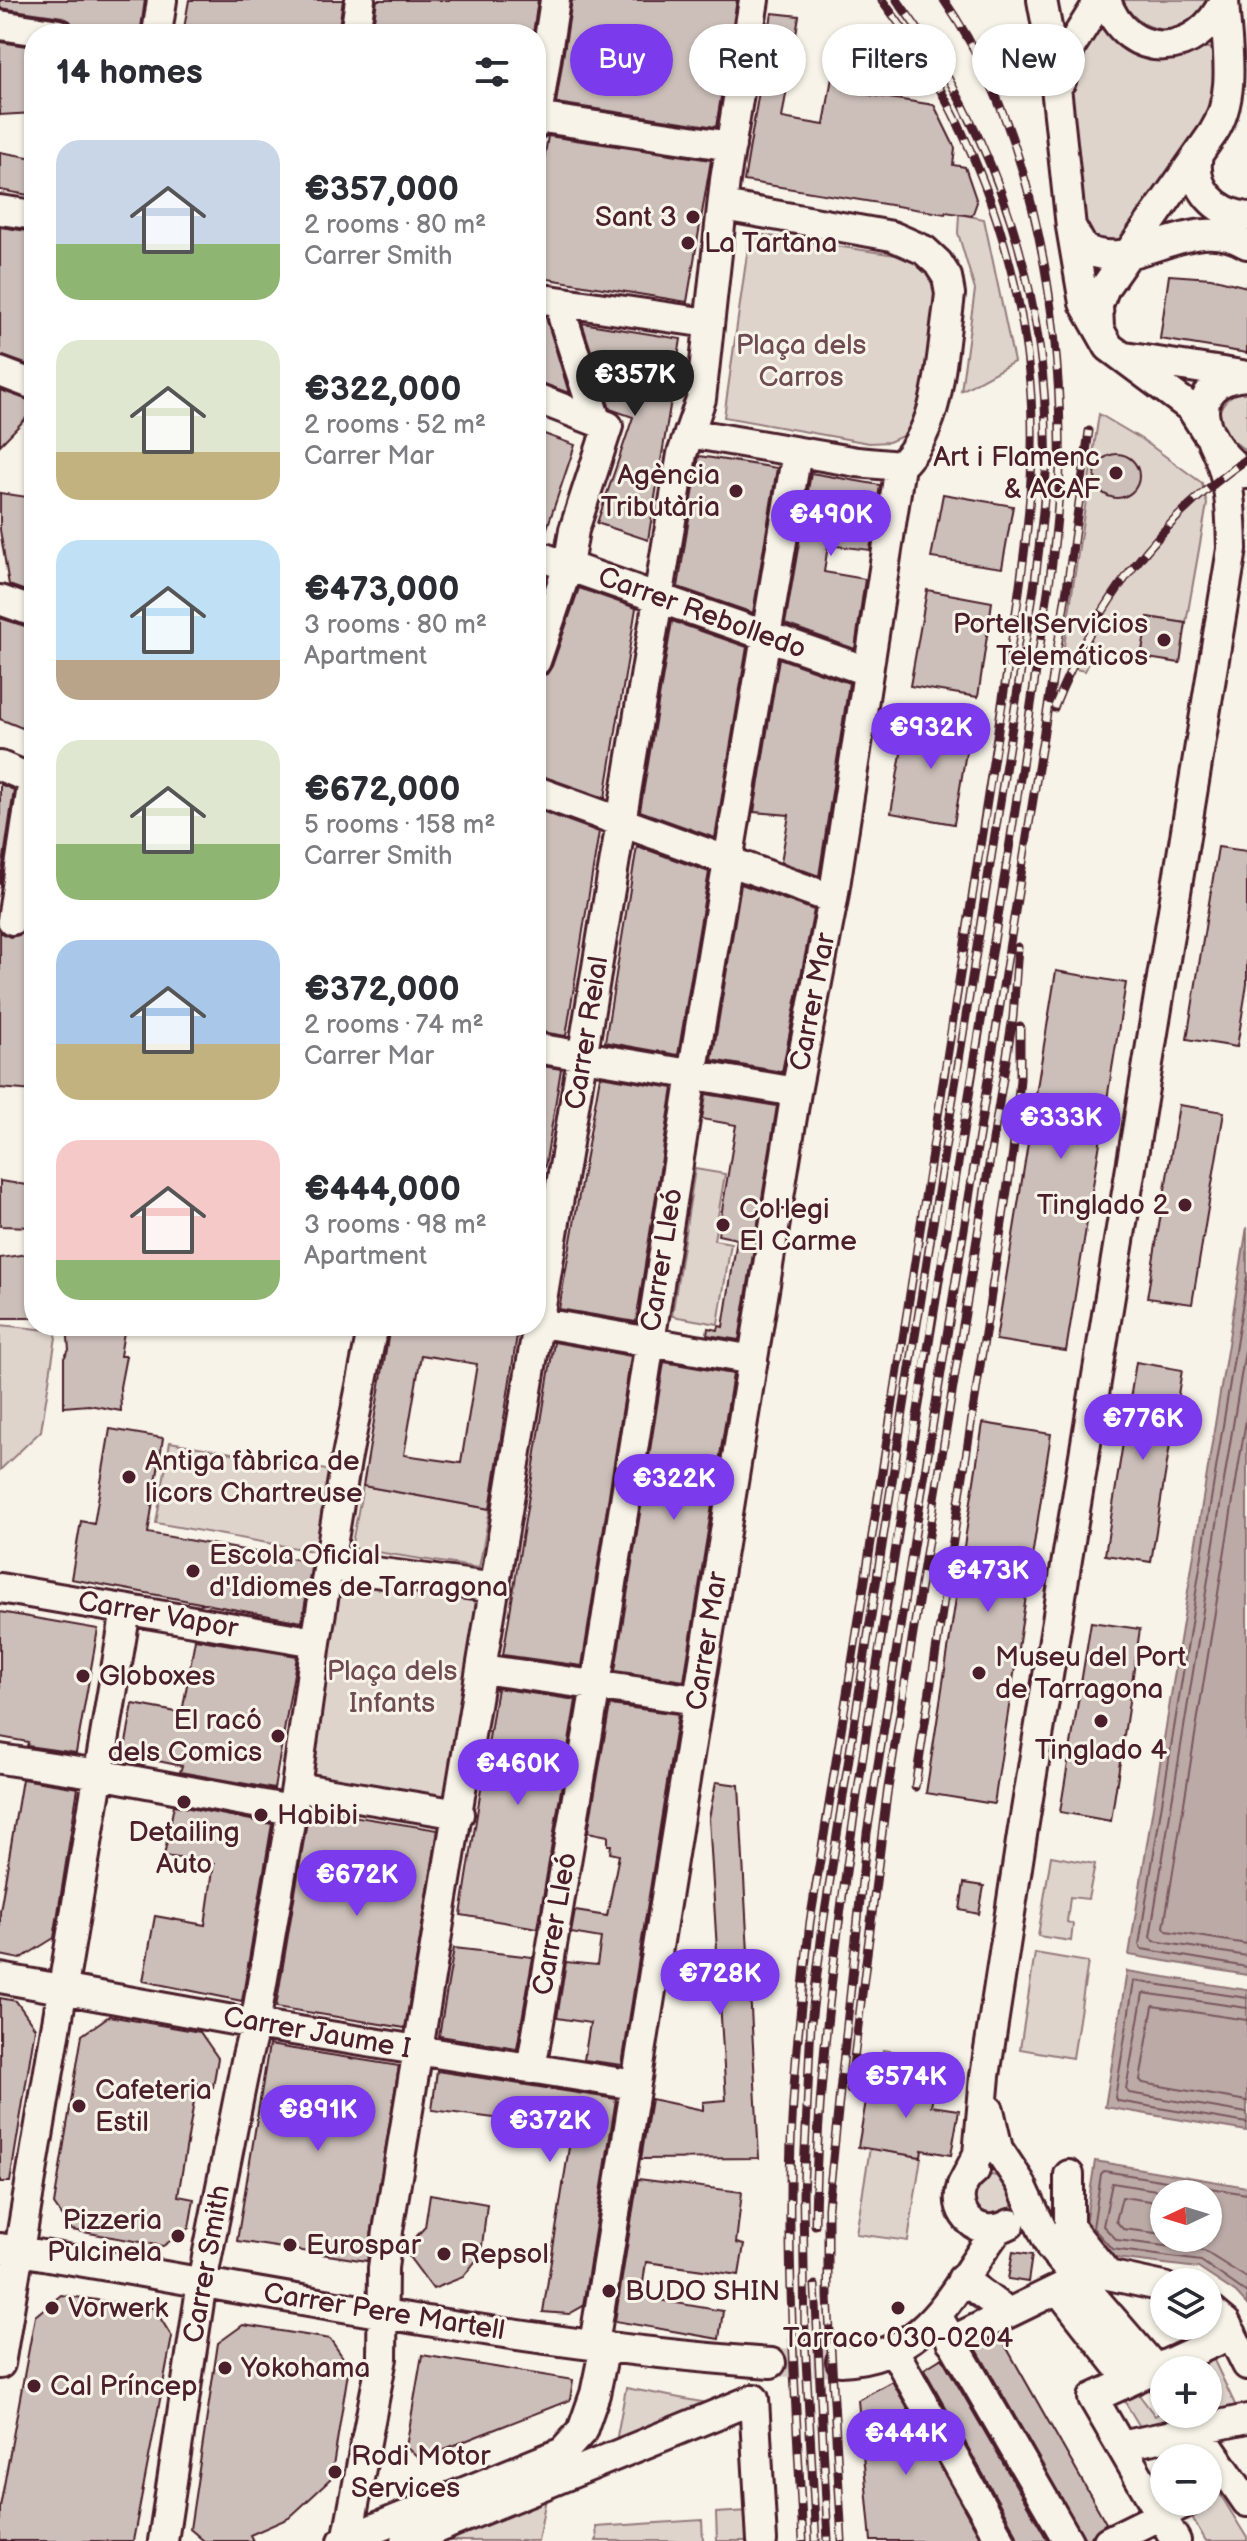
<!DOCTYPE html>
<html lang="en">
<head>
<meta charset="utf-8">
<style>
  :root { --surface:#fff; --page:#f7f7f7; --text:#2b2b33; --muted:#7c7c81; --accent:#7c3aed }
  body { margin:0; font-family:"Balsamiq Sans",sans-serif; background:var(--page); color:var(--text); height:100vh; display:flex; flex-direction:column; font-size:30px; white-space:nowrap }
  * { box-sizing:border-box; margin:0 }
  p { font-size:26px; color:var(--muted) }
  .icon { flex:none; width:44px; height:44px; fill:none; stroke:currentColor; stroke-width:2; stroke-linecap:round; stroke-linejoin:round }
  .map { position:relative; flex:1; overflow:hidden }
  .sheet { position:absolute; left:24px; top:24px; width:522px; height:1312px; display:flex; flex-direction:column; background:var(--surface); border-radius:32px; box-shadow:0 2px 6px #0004 }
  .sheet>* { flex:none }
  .top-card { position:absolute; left:570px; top:24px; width:556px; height:72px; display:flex; gap:16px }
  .needle { width:52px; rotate:266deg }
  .tools { position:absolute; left:1150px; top:2180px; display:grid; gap:16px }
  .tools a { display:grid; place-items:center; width:72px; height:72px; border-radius:50%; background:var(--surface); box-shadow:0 2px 6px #0004; font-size:40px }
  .price { position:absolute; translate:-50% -68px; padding:0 18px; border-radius:28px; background:var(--accent); color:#fff; font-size:26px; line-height:52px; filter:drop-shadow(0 2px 4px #0008) }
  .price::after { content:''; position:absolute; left:50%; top:48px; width:24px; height:18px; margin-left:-12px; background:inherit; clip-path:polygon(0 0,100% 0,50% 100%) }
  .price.current { background:#222; color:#fff }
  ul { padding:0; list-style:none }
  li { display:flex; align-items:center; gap:24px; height:200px; padding:0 32px }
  li span { display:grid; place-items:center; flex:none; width:224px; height:160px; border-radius:24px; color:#555 }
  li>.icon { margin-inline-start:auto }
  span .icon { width:96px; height:96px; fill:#fffc; stroke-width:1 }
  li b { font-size:34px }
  h2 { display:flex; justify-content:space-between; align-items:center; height:96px; padding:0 32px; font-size:34px }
  .chip { padding:0 28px; border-radius:36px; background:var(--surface); box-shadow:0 2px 6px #0004; font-size:28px; line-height:72px }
  .chip.current { background:var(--accent); color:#fff }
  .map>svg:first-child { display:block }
  .green { fill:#ded4cc; stroke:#947a7c; stroke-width:2 }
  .water { fill:#bcaaa7; stroke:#8e7275; stroke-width:2; fill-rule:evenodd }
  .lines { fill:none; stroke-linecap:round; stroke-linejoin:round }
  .shore { stroke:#78575d; stroke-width:2 }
  .building { fill:#ccbfb9; stroke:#4a1f2b; stroke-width:2; fill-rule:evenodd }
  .minor-tunnel { stroke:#d4c9c2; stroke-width:28; stroke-dasharray:28 14; stroke-linecap:butt }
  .minor-casing { stroke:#4a1f2b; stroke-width:34 }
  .minor { stroke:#f7f3e8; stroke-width:28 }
  .rail-casing { stroke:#4a1f2b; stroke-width:9 }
  .rail { stroke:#f7f3e8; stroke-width:6; stroke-dasharray:18; stroke-linecap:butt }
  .poi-dot { fill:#4a1f2b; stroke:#f7f3e8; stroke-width:3 }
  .labels { text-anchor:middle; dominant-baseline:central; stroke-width:6; stroke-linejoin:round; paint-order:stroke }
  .poi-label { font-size:28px; fill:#4a1f2b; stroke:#f7f3e8; text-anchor:start }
  .park-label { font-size:28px; fill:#6f4c53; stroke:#f7f3e8 }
  .street-label { font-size:28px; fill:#4a1f2b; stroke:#f7f3e8 }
</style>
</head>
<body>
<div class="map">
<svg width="1247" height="2541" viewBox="0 0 1247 2541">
  <rect width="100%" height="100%" fill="#f7f3e8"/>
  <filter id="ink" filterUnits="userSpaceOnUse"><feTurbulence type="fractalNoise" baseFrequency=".0125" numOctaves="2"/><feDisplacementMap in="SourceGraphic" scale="16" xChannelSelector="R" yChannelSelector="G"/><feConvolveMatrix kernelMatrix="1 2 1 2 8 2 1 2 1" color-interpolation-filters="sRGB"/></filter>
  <g filter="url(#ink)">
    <!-- green -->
    <path class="green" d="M1123,0H1210C1206,5 1203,12 1199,17C1175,40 1135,30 1123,0Z
      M1104,26L1186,54L1204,47L1209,48L1215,56L1217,106L1122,238L1117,242L1094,243L1078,221L1071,82L1090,33Z
      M959,214L984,219L1014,362L961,391L975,290L958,233Z
      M750,233L902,256C926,267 932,274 939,299L922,417L907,434L889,442L869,443L724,417Z
      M1247,390V450L1246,451C1240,445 1230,440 1225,434C1209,415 1226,392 1247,390Z
      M1099,414L1143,440L1202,483L1207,504L1186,623L1148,617L1141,657L1096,649L1085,671L1061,666Z
      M695,1169L725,1174L714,1240L731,1243L718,1324L672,1316Z
      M0,1325L57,1331L41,1431L0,1470Z
      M170,1442L332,1471L318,1552L156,1523Z
      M363,1486L490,1509L479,1568L351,1548Z
      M339,1576L478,1600L444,1798L306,1775Z
      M1051,1856L1095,1864L1088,1899L1070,1897L1067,1922L1073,1924L1071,1941L1038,1936Z
      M1035,1953L1088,1962L1073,2058L1020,2049Z
      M883,2050L940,2058L935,2087L879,2079Z
      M870,2148L921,2157L908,2241L856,2234Z
      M992,2175C1016,2180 1021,2207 1000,2220L972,2211V2185L984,2176Z
      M1210,2352L1240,2415L1202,2414H1208V2370H1171Z
      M626,2388L718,2405L615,2447Z
      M1134,2388L1155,2416L1161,2412L1175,2430L1145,2435L1120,2394Z
      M1220,2494L1247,2538V2541H1206L1188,2510Z
      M546,2498L538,2541H438Z
      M749,2511L751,2541H717L716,2513Z
      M702,2520L703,2541H595L597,2540L596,2527Z"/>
    <!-- water -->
    <path class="water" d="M1247,1227V1975L1129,1955Z
      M1127,1971L1247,1990V2131L1105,2107Z
      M1095,2161L1247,2187V2305L1236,2293L1198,2268L1107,2257L1084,2232ZM1164,2194H1208V2238H1164Z"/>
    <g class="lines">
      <!-- shore -->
      <path class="shore" d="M1247,1277L1139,1945L1142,1949L1247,1967
        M1247,1339L1150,1937L1154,1941L1247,1956
        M1247,1414L1164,1927L1167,1931L1247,1944
        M1247,1998L1134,1981L1115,2098L1118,2101L1247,2123
        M1247,2008L1143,1993L1126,2089L1129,2093L1247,2113
        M1247,2020L1153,2006L1140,2080L1143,2083L1247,2101
        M1181,2194L1112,2183L1103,2226L1117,2240L1204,2251L1247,2278
        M1247,2194L1104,2171L1101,2174L1093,2228L1112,2249L1201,2261L1247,2293
        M1164,2203L1122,2197L1116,2221L1123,2229L1164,2234"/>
    </g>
    <!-- building -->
    <path class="building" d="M0,0H145L141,28L132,34L75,28L70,21L62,17L0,8Z
      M189,0H343L338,34H183Z
      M377,0H538L533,34H372Z
      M572,0H737L716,127L556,103Z
      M772,13L799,16L782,118L824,125L834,65L861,69L857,93L934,105L955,148L953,165L965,167L977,202L972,216L946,212L945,214L744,181Z
      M0,42L34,47V113L0,115Z
      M548,136L711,160L687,302L536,277V208Z
      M0,152L34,158V196L0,190Z
      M0,227L34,232V367L0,355Z
      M1169,275L1211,278L1247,287V353L1160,339Z
      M536,315L546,317L569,393L536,381Z
      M582,323L681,339L648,540L597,523L633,417L610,409Z
      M0,390L34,402V410L0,445Z
      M536,431L575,445L543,540L536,538Z
      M1095 476a22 22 0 1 1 44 0a22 22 0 1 1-44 0Z
      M699,456L777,468L753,613L678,587Z
      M811,473L880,485L870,550L828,545L824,572L865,579L855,649L785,624Z
      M0,493L34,498V594L9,585L0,530Z
      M943,494L1013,506L1002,568L931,558Z
      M579,588L636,608L605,798L536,774V705L542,687L536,686V678L547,674L552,666Z
      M927,590L992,602L978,697L910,686Z
      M1148,617L1186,623L1180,663L1141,657Z
      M0,618L34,629V679L25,729L0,719Z
      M672,621L747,647L715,838L640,811Z
      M779,658L849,683L819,876L781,862L789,815L754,812Z
      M907,718L970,728L954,824L891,813Z
      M0,784L14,790L0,885Z
      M536,809L599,832L566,1036L536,1031Z
      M637,846L709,872L678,1055L605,1042Z
      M1218,847L1247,851V984L1237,1047L1187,1039Z
      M741,884L814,910L782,1072L712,1060Z
      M34,888V1091L0,1088V932L10,937L19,935L26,930Z
      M1056,971L1126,983L1066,1351L996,1340Z
      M536,1065L561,1069L545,1167L536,1166Z
      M600,1076L673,1088L636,1322L559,1309Z
      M706,1094L777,1106L739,1340L707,1335L708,1328L718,1330L719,1326L723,1327L737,1239L718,1235L736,1125L702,1119Z
      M1179,1105L1224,1112L1192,1304L1147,1298Z
      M0,1181L34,1186V1227L0,1226Z
      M34,1253V1318H0V1258Z
      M67,1326H125L120,1356H126L120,1387L121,1411L89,1405L64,1407V1358L69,1350Z
      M390,1326H461L517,1335L490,1509L363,1486ZM421,1355L477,1364L461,1463L404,1455Z
      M554,1342L631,1356L582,1666L503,1655Z
      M664,1362L733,1374L684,1681L615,1671Z
      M1136,1362L1182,1370L1151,1562L1105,1555Z
      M983,1423L1051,1434L994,1804L926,1793Z
      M110,1429L163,1438L148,1533L312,1562L302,1622L71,1579L81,1521L94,1524Z
      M0,1612L98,1629L76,1753L27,1746L28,1742L0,1737Z
      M1091,1622L1140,1629L1111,1821L1060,1812Z
      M195,1639L297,1656L274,1789L180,1772L182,1766L124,1754L133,1704L182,1713Z
      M497,1688L576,1700L538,1928L461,1915Z
      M610,1705L678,1714L622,2065L584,2060L590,2023L557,2018L566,1962L597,1965L601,1938L571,1933L575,1911L607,1916L619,1855L610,1853L611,1845H608V1836L588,1832Z
      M22,1779L78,1788L54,1938L20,1959L0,1955V1911Z
      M716,1782L739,1785L759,2158L641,2159L651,2099L703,2110V2102L726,2100L709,1818Z
      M174,1805L272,1824L242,2001L143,1981L155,1916L205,1925L214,1863L164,1856Z
      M309,1809L438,1830L405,2028L276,2007Z
      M964,1883L984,1886L979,1914L960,1910Z
      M454,1948L533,1957L517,2048L439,2036Z
      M0,1998L16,2001L35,2028L10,2182H0Z
      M109,2016L200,2032L218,2058L213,2087L197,2084L178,2196L194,2199L189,2228L163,2246L72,2230L54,2204L82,2035Z
      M269,2045L399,2066L367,2261L237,2241Z
      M437,2071L616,2099L583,2306L569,2314L543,2312L572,2128L432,2110Z
      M870,2078L935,2087L931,2106L959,2110L951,2155L922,2150L921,2157L858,2147Z
      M638,2179L742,2192L736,2243L744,2245L739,2275L646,2262L641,2297L723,2311L719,2339L615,2321Z
      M430,2194L487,2204L481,2254L463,2277L433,2289L404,2250L425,2227Z
      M1013,2252L1032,2255L1028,2282L1008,2279Z
      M61,2295L154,2308L172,2337L133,2541H0V2507L35,2316Z
      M243,2325L330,2339L349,2366L331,2479L289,2518L250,2535L253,2541H204L190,2529L218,2343Z
      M1000,2336L1106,2523L1086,2541L976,2348Z
      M422,2355L573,2380L570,2400L419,2459L406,2447Z
      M942,2358L1048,2541H1018L1016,2533L924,2369Z
      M892,2381L982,2541H871L858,2400Z"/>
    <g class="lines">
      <!-- minor-tunnel -->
      <path class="minor-tunnel" d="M771,2363L841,2361"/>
      <defs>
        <path id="minor" d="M1042,0L1053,59L1071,227L1084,303L1109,347L1191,408L1207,433
          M1106,0C1127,63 1199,58 1224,0
          M0,25L59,34
          M157,34L162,0
          M355,34L360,0
          M1061,81L1071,46L1100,0
          M536,117L731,146
          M536,124L555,0
          M1198,155C1191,188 1216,213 1247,217
          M0,210L34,215
          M1072,228L1083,248C1134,277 1189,209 1247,244
          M536,298L708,323
          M565,303L563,318L596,420
          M1099,328L1098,305L1105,287L1213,133C1238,95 1226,44 1224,0
          M1125,357L1242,375
          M0,372L34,385
          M1247,376C1177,381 1204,449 1247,474
          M536,398L608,426L574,530L568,566L536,661
          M689,433L857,462L900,466C941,427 940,363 948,311L950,294L947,277L938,263L924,250L892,236L723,206
          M536,555L867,671
          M0,600L34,612
          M0,766L34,780
          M536,791L833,899
          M12,920L34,773
          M536,1048L796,1092
          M536,1322L753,1360
          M329,1566L496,1588
          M0,1588L316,1642
          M482,1669L697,1700
          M0,1759L99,1774L291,1810
          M296,1787L459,1814
          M0,1978L255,2024L635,2085
          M531,2069L596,1685L692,1075L797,452
          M989,2110L998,2149L1020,2182L1051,2248L1151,2364L1164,2382
          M975,2170C940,2197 971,2245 1010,2224
          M1069,2175V2226L1108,2275L1164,2287
          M962,2185L978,2154L985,2076L1022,1835L1232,549C1231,507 1231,479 1212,441
          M0,2248C255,2289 513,2345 771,2363
          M962,2279L1008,2313
          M1058,2289L1130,2381
          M1208,2308L1226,2323L1247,2365
          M938,2317L1068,2541
          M951,2341L1095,2271
          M594,2344L796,1092L833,899L900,466
          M893,2349L1001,2541
          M841,2361C931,2356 950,2292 998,2229
          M0,2364L126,1610
          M1189,2418L1247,2502
          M1121,2446L1247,2419
          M163,2541L202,2282L247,2056L255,2024L296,1787L316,1642L346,1461L373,1326
          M343,2541L563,2452L582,2431L595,2394L605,2346
          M347,2541L382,2358L383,2268L388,2231C491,1639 583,1046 682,454L701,399L725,180L754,0
          M406,2541L754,2399L762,2541
          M1108,2541L1187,2502
          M1176,2541L1093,2398L1232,2334"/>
      </defs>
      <!-- minor casing -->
      <use href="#minor" class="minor-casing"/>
      <!-- minor -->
      <use href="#minor" class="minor"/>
      <defs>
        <path id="rail" d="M1054,708C1094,608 1158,520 1247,459
          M915,1787L1013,1152L1020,1079V1026
          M850,2090L887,1794L1013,1017L1018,947
          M815,2225C817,2042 847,1863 874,1683C912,1435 953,1188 994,941C1009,851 1023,761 1036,671C1048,592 1062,514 1060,434C1058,290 1027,120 944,0
          M815,2285L828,2541
          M803,2541C797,2426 789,2310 790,2195C790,2103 800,2012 810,1922C864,1596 913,1269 965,943C980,848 995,753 1009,659C1023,568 1038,475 1030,383C1018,244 966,111 882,0
          M816,2541L805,2341L803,2194L811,2023L823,1925L890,1494L1034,588C1039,549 1044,511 1046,473C1051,302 999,137 897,0
          M842,2541L828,2297V2207L867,1833L1067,588L1089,431"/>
      </defs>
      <!-- rail casing -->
      <use href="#rail" class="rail-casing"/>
      <!-- rail -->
      <use href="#rail" class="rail"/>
    </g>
  </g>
  <!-- markers -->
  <g class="poi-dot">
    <circle cx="693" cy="217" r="8"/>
    <circle cx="688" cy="243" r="8"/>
    <circle cx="1116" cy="473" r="8"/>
    <circle cx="736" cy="491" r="8"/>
    <circle cx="1164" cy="640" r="8"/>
    <circle cx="1185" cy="1205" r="8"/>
    <circle cx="723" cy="1225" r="8"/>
    <circle cx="129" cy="1477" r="8"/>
    <circle cx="193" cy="1571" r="8"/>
    <circle cx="979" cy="1673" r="8"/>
    <circle cx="83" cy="1676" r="8"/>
    <circle cx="1101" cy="1721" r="8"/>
    <circle cx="278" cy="1736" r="8"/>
    <circle cx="184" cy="1802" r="8"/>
    <circle cx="261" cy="1815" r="8"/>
    <circle cx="79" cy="2106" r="8"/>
    <circle cx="178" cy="2236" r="8"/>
    <circle cx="290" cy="2245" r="8"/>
    <circle cx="444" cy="2254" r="8"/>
    <circle cx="609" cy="2291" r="8"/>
    <circle cx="52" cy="2308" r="8"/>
    <circle cx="898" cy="2308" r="8"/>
    <circle cx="225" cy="2368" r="8"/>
    <circle cx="34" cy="2386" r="8"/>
    <circle cx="335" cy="2472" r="8"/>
  </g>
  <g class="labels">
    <!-- poi labels -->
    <g class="poi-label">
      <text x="677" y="217" text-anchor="end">Sant 3</text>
      <text x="704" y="243">La Tartana</text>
      <text x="1100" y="457" text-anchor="end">Art i Flamenc<tspan x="1100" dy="32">&amp; ACAF</tspan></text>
      <text x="720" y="475" text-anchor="end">Agència<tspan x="720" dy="32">Tributària</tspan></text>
      <text x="1148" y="624" text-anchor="end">Portel Servicios<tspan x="1148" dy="32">Telemáticos</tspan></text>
      <text x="1169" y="1205" text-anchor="end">Tinglado 2</text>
      <text x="739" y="1209">Col·legi<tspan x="739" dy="32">El Carme</tspan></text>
      <text x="145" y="1461">Antiga fàbrica de<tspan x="145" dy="32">licors Chartreuse</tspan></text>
      <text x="209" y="1555">Escola Oficial<tspan x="209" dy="32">d'Idiomes de Tarragona</tspan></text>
      <text x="995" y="1657">Museu del Port<tspan x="995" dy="32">de Tarragona</tspan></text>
      <text x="99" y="1676">Globoxes</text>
      <text x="262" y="1720" text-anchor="end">El racó<tspan x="262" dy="32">dels Comics</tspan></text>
      <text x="1101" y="1750" text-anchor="middle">Tinglado 4</text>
      <text x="277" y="1815">Habibi</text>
      <text x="184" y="1832" text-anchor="middle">Detailing<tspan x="184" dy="32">Auto</tspan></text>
      <text x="95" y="2090">Cafeteria<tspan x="95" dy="32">Estil</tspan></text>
      <text x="162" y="2220" text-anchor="end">Pizzeria<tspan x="162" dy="32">Pulcinela</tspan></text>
      <text x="306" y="2245">Eurospar</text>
      <text x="460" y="2254">Repsol</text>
      <text x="625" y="2291">BUDO SHIN</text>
      <text x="68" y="2308">Vorwerk</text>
      <text x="898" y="2338" text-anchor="middle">Tarraco 030-0204</text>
      <text x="241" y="2368">Yokohama</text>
      <text x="50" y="2386">Cal Príncep</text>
      <text x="351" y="2456">Rodi Motor<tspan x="351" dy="32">Services</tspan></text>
    </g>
    <!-- park labels -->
    <g class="park-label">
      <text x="801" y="345">Plaça dels<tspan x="801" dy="32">Carros</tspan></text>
      <text x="392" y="1671">Plaça dels<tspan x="392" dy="32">Infants</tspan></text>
    </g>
    <!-- street labels -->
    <g class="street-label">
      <text transform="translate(702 613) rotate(20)">Carrer Rebolledo</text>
      <text transform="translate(813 1002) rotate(-79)">Carrer Mar</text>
      <text transform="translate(587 1033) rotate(-81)">Carrer Reial</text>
      <text transform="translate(662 1260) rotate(-81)">Carrer Lleó</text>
      <text transform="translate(158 1615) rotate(10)">Carrer Vapor</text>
      <text transform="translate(707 1641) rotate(-81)">Carrer Mar</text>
      <text transform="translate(555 1924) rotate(-80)">Carrer Lleó</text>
      <text transform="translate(317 2033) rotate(10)">Carrer Jaume I</text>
      <text transform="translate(207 2264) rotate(-80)">Carrer Smith</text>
      <text transform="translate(384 2312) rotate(9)">Carrer Pere Martell</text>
    </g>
  </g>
</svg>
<div class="tools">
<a><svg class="needle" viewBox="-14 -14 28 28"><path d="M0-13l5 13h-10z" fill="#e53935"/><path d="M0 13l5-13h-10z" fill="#7c7c81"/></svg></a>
<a><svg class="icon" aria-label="layers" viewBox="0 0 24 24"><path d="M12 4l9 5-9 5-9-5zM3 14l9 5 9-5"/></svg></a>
<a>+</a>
<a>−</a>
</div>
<b class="price current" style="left:635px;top:418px">€357K</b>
<b class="price" style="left:831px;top:558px">€490K</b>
<b class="price" style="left:931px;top:771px">€932K</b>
<b class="price" style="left:1061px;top:1161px">€333K</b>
<b class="price" style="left:1143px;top:1462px">€776K</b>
<b class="price" style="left:674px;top:1522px">€322K</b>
<b class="price" style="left:988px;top:1614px">€473K</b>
<b class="price" style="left:518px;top:1807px">€460K</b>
<b class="price" style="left:357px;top:1918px">€672K</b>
<b class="price" style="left:720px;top:2017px">€728K</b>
<b class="price" style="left:906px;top:2120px">€574K</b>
<b class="price" style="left:318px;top:2153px">€891K</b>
<b class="price" style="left:550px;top:2164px">€372K</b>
<b class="price" style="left:906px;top:2477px">€444K</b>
<div class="top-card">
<a class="chip current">Buy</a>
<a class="chip">Rent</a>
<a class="chip">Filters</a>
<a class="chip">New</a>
</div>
<section class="sheet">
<h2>14 homes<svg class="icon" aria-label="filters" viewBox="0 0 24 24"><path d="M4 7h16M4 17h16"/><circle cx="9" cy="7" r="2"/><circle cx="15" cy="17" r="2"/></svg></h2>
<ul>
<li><span style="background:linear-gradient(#c9d6e8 65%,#8fb573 0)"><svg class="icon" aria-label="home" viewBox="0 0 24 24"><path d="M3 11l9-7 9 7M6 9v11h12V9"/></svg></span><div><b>€357,000</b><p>2 rooms · 80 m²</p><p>Carrer Smith</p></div></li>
<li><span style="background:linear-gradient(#dfe7d0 70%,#c2b280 0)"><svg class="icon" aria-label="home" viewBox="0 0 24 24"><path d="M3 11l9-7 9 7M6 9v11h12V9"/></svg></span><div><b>€322,000</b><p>2 rooms · 52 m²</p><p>Carrer Mar</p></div></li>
<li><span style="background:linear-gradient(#bfe0f5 75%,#b9a48a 0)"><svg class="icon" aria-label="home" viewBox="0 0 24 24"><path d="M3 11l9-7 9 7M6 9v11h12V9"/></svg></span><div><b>€473,000</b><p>3 rooms · 80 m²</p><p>Apartment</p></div></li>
<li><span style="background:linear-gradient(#dfe7d0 65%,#8fb573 0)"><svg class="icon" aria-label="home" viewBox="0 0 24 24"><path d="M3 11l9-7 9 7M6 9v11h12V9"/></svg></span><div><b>€672,000</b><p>5 rooms · 158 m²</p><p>Carrer Smith</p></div></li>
<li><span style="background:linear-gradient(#a9c7e8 65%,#c2b280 0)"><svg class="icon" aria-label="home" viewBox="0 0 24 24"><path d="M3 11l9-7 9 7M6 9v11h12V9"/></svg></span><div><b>€372,000</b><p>2 rooms · 74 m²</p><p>Carrer Mar</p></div></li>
<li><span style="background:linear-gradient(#f6c9c9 75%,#8fb573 0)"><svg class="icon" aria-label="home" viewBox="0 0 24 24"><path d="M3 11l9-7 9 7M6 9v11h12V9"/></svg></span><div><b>€444,000</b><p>3 rooms · 98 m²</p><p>Apartment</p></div></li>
</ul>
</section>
</div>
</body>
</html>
